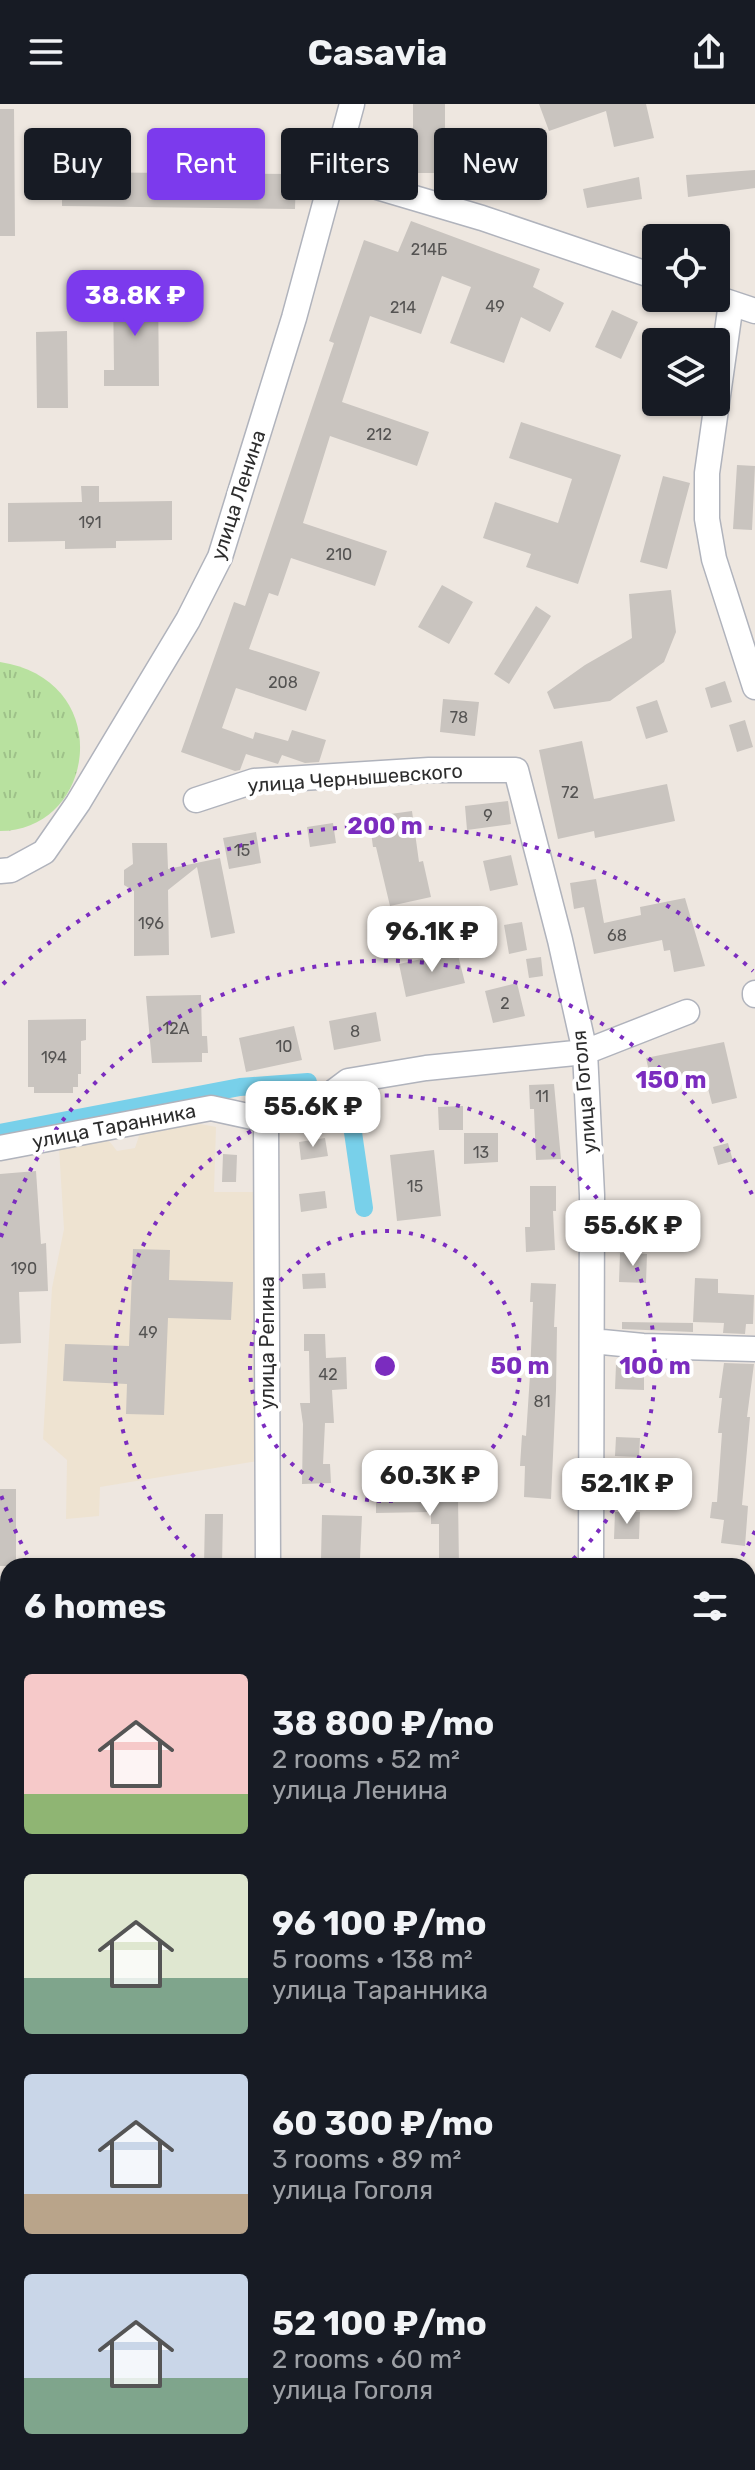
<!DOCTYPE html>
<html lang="en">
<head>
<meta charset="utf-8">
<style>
  :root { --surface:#171b24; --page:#20242c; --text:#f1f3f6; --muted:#9ea1a6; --accent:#7c3aed }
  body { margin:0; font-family:Rubik,sans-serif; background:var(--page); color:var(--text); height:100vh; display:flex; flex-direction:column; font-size:30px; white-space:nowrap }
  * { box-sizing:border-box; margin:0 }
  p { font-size:26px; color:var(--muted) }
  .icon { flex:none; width:44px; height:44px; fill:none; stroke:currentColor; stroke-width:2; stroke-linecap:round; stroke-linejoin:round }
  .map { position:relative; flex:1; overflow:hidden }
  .sheet { position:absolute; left:0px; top:1454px; width:756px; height:912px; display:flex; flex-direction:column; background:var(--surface); border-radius:24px 24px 0 0; box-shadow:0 2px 6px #0004 }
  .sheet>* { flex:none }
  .banner { position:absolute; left:24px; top:24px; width:708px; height:72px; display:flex; gap:16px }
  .buttons { position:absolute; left:642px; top:120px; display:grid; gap:16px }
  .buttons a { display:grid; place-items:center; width:88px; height:88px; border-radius:8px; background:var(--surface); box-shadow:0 2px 6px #0004; font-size:40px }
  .price { position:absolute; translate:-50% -68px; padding:0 18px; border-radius:16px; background:#fff; color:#222; font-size:26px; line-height:52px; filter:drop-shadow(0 2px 4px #0008) }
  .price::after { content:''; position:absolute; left:50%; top:48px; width:24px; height:18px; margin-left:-12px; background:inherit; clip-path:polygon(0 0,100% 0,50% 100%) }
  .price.selected { background:var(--accent); color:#fff }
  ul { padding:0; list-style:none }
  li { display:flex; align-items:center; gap:24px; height:200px; padding:0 24px }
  li span { display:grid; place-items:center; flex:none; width:224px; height:160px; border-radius:8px; color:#555 }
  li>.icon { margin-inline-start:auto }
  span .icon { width:96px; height:96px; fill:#fffc; stroke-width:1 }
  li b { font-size:34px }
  h2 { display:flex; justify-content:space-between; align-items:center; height:96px; padding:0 24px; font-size:34px }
  .chip { padding:0 28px; border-radius:8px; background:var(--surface); box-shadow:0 2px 6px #0004; font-size:28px; line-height:72px }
  .chip.selected { background:var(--accent); color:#fff }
  header { display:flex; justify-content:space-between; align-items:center; height:104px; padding:0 24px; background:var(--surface); font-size:36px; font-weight:700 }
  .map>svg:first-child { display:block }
  .education { fill:#eee3d1 }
  .grass { fill:url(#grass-tufts) }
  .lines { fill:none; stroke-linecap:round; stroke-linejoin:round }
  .canal { stroke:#78d0ea; stroke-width:18 }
  .building { fill:#c9c4bf }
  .minor-casing { stroke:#b0b3bc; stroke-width:27 }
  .minor { stroke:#fff; stroke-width:24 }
  .ring { fill:none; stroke:#7b2cbf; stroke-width:4; stroke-dasharray:4 8 }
  .labels { text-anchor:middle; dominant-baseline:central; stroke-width:8; stroke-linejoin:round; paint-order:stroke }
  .number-label { font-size:16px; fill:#545352 }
  .street-label { font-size:20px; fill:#2d2d2d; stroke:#fff }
  .centre { fill:#7b2cbf; stroke:#fff; stroke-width:4 }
  .ring-label { font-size:24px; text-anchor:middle; font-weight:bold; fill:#7b2cbf; stroke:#fff; stroke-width:8; stroke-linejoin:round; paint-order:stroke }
</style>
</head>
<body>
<header><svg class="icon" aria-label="menu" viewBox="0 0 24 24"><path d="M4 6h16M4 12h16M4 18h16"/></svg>Casavia<svg class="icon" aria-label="share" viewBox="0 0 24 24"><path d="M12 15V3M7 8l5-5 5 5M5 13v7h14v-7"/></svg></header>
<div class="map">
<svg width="755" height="2366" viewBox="0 0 755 2366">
  <defs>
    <pattern id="grass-tufts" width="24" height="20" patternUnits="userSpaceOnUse" patternTransform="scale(2)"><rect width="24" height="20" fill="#b8e19f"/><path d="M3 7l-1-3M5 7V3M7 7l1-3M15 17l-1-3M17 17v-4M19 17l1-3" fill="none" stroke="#9ec189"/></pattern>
  </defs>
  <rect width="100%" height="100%" fill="#eee7e0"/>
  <!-- education -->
  <path class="education" d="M200,1020L216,1023L214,1088H258V1357L100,1383L99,1412L66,1415L67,1356L43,1335L52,1184L64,1125L59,1044L106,1033L117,1047L135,1044L140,1029Z
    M748,1949H755V2157L748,2158Z"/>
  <!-- grass -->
  <path class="grass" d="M0,558C117,576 96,727 0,727Z"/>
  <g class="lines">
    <!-- canal -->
    <path class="canal" d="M348,994L364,1104
      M0,1029L240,983L308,978"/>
  </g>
  <!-- building -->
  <path class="building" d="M413,0H445V69H413Z
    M539,0H646L654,34L614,43L606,7L549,27Z
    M0,5H14L15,132H0Z
    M755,66V84L688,93L686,71Z
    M62,68L296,70L295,105L62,102Z
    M639,73L642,95L587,104L583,85Z
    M411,117L540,165L533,183L564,199L550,228L521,213L504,259L450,239L471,183L442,172L421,230L370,212L342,298L429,328L417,362L330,332L303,419L387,447L375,482L291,454L278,492L269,489L249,545L320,568L306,607L236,584L222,624L253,635L255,628L288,637L292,626L326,636L319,658L305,659L282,651L278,660L246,650L240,666L235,667L181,648L234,498L245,502L334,239L329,237L364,136L398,148Z
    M158,183L159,282H104V266H114L113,184Z
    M612,206L638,218L621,255L595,243Z
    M67,227L68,304H37L36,228Z
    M521,318L621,351L578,480L526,463L531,450L483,434L495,398L558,419L572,375L509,354Z
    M737,361L755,362L752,426L733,425Z
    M663,372L690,379L667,465L640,458Z
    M81,382H99V398L172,397V436L116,437V444L65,445V437L8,438V399L82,398Z
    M442,481L473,498L449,540L418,523Z
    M671,486L676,528L664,558L610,597L554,605L547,588L585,561L632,534L629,490Z
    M536,502L551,512L509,580L494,570Z
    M725,577L732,598L711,604L705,584Z
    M443,595L479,598L475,632L440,628Z
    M657,596L668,628L646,635L636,603Z
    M745,616L753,643L737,648L729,621Z
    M582,637L594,695L667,680L675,717L595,734L594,727L558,735L539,646Z
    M508,697L511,720L467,726L465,702Z
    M412,707L419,758L423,757L431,793L390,802L376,743H373L369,713Z
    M333,719L336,739L310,743L307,723Z
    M256,728L261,759L229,765L223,734Z
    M132,739H167L168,765L220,754L235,829L211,834L197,763L168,786L169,851L134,852V787L124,781V766L133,760Z
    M511,751L518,781L490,787L483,757Z
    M596,775L604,819L641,811L640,803L685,794L705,862L674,868L670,846L664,847L662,836L594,850L584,803L574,805L570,779Z
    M522,818L527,846L509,850L504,821Z
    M457,847L465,879L406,893L399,860Z
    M541,853L543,872L529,874L526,855Z
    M517,879L525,912L493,919L485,887Z
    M201,891L202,932H207L208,949H202V958L152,959L146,892Z
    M376,908L381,937L334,946L329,917Z
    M86,915V936L81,937V970H78V983H73V989H34V983H28V916Z
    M294,922L302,956L246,968L239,934Z
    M724,938L737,994L712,1000L705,973L653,985L646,954Z
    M554,980L561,1055L536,1056L534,1005H530L529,981Z
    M463,1002V1026H439L438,1003Z
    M464,1029H498V1058L464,1060Z
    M325,1034L328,1052L301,1056L299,1038Z
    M728,1039L733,1057L718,1061L713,1043Z
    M434,1046L441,1112L397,1117L390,1051Z
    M223,1050L237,1051L236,1078H222Z
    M36,1067L41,1140L46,1139L48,1187L19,1188L21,1239L0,1240V1070Z
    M530,1082H556V1107H553L555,1146L526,1148L525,1123H530Z
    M325,1087L327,1104L301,1108L299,1090Z
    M652,1100L657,1120L623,1129L618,1109Z
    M133,1145L170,1146L169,1176L233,1178L231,1216L168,1214L164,1311L126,1310L127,1280L63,1277L65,1240L129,1242Z
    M620,1149L647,1150L646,1179L619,1178Z
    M325,1169L326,1184L303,1185L302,1170Z
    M695,1174L718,1175V1189L754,1191L753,1220H746L745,1230L723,1229L724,1219L693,1218Z
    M531,1179L556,1180L554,1223H557L556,1286L551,1395L524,1393L525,1362H520L522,1331L526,1332L530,1271L533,1198H530Z
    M622,1218L693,1219V1228L622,1225Z
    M304,1230H325L326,1254L346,1253L347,1285L332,1286L334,1319H325L323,1360H330L331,1379L302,1380L303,1320L300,1299H310L309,1247H304Z
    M724,1259L754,1260L747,1313H750L742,1401L748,1402L745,1442L721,1439L724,1416L710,1414L712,1398H717L722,1329H718L722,1294H719Z
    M616,1261L644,1262V1286L615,1285Z
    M616,1333L640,1334L639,1353L615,1352Z
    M0,1385H16V1462H0Z
    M449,1389L458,1394L459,1462H439V1420H431V1408L376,1409V1390Z
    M615,1408H640L639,1435H614Z
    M205,1410H223L222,1462H204Z
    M322,1411L362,1412L360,1455H321Z"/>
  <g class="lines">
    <defs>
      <path id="minor" d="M333,70L482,114L656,173
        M716,194L755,207
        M731,199L707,369V415L714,455L755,583
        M196,696L254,677L429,666H516L560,836L585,948L592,1091L591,1462
        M0,767L11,766L44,748L78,699L188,516L220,453L294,214L352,0
        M755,889V891
        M266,1016L268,1462
        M0,1044L211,1004L266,1016L284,1006L312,1004L348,977L426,964L585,948L687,908
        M592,1237L643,1242L755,1245
        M748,1744H755
        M0,1879L8,1880
        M748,2171L755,2170
        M261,2366V2358
        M579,2366V2358"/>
    </defs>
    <!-- minor casing -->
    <use href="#minor" class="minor-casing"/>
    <!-- minor -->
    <use href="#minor" class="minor"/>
  </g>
  <!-- distance rings -->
  <g class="ring">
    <circle cx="385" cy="1262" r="135"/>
    <path d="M203 1461A270 270 0 1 1 567 1461"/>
    <path d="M755 1427A405 405 0 0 1 737 1461M33 1461A405 405 0 0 1 1 1391M1 1133A405 405 0 0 1 755 1097"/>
    <path d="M3 880A540 540 0 0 1 753 867"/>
  </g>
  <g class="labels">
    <!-- number labels -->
    <g class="number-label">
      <text x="429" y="145">214Б</text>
      <text x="495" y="202">49</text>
      <text x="403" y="203">214</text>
      <text x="379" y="330">212</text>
      <text x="90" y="418">191</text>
      <text x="339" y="450">210</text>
      <text x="283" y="578">208</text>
      <text x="459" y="613">78</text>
      <text x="570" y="688">72</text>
      <text x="488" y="711">9</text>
      <text x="242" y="746">15</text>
      <text x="151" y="819">196</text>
      <text x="617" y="831">68</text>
      <text x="505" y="899">2</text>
      <text x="176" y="924">12А</text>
      <text x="355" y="927">8</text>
      <text x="284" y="942">10</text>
      <text x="54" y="953">194</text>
      <text x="542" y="992">11</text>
      <text x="481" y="1048">13</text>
      <text x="415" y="1082">15</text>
      <text x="24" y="1164">190</text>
      <text x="148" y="1228">49</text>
      <text x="328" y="1270">42</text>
      <text x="542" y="1297">81</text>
    </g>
    <!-- street labels -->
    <g class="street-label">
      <text transform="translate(238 391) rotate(-72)">улица Ленина</text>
      <text transform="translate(355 674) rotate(-4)">улица Чернышевского</text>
      <text transform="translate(584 988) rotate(-95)">улица Гоголя</text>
      <text transform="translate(114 1022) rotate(-11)">улица Таранника</text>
      <text transform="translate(267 1239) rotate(-90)">улица Репина</text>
    </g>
  </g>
  <circle cx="385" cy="1262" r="12" class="centre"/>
  <g class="ring-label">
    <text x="385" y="730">200 m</text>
    <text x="671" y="984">150 m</text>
    <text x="520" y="1270">50 m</text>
    <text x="655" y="1270">100 m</text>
  </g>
</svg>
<div class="buttons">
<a><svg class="icon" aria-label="locate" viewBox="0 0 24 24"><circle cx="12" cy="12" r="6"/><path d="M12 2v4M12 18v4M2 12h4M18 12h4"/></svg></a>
<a><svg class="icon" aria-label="layers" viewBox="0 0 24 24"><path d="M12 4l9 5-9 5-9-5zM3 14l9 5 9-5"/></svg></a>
</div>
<b class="price selected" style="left:135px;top:234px">38.8K ₽</b>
<b class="price" style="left:432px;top:870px">96.1K ₽</b>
<b class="price" style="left:313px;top:1045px">55.6K ₽</b>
<b class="price" style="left:633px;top:1164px">55.6K ₽</b>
<b class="price" style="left:430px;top:1414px">60.3K ₽</b>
<b class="price" style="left:627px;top:1422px">52.1K ₽</b>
<div class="banner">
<a class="chip">Buy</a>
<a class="chip selected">Rent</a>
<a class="chip">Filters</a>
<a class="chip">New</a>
</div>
<section class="sheet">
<h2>6 homes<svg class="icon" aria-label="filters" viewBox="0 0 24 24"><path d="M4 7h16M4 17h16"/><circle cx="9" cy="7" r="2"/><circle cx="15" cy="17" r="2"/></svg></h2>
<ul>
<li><span style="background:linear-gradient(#f6c9c9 75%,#8fb573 0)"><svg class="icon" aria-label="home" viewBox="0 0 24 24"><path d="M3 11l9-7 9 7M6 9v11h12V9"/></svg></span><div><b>38 800 ₽/mo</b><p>2 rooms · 52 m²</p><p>улица Ленина</p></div></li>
<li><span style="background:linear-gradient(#dfe7d0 65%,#7fa58c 0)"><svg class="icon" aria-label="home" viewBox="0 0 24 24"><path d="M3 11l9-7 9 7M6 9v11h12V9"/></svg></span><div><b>96 100 ₽/mo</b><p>5 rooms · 138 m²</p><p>улица Таранника</p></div></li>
<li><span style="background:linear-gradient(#c9d6e8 75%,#b9a48a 0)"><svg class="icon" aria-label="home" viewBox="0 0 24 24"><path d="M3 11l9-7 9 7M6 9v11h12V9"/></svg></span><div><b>60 300 ₽/mo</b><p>3 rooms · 89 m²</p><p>улица Гоголя</p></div></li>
<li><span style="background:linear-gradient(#c9d6e8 65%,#7fa58c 0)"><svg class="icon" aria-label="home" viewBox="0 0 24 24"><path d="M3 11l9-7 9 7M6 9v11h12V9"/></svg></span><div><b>52 100 ₽/mo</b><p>2 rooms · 60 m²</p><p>улица Гоголя</p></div></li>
</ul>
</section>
</div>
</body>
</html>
